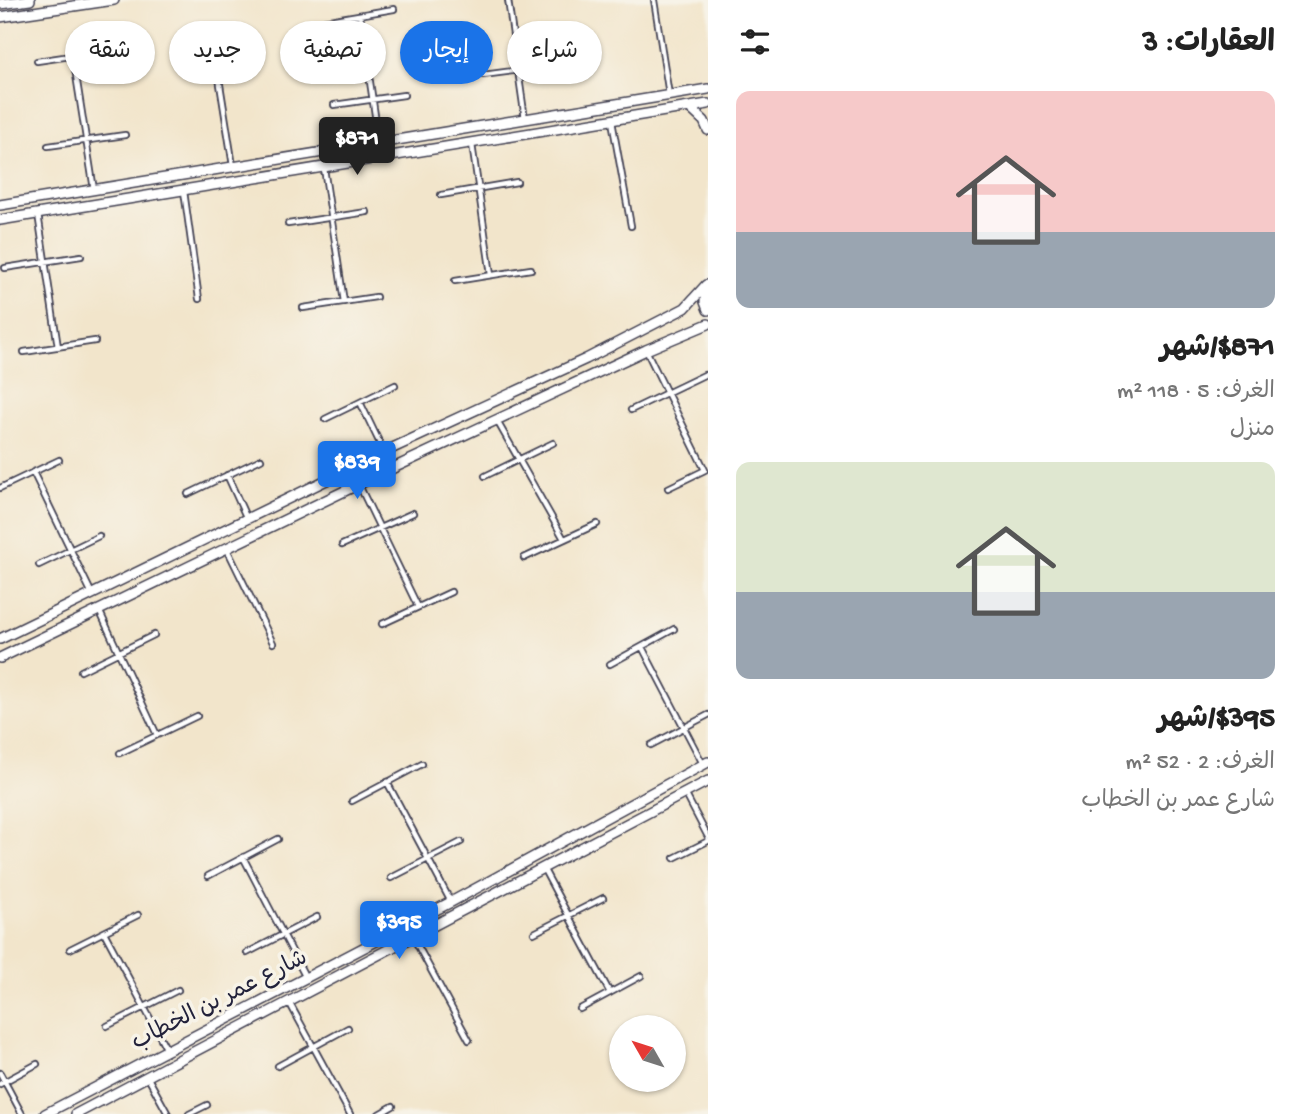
<!DOCTYPE html>
<html lang="ar">
<head>
<meta charset="utf-8">
<style>
  :root { --surface:#fff; --page:#f6f6f6; --text:#222; --muted:#767676; --accent:#1a73e8 }
  body { margin:0; font-family:"Gochi Hand","Playpen Sans Arabic",sans-serif; background:var(--page); color:var(--text); direction:rtl; height:100vh; display:flex; flex-direction:column; font-size:26px; white-space:nowrap }
  * { box-sizing:border-box; margin:0 }
  p { font-size:23px; color:var(--muted) }
  .icon { flex:none; width:38px; height:38px; fill:none; stroke:currentColor; stroke-width:2; stroke-linecap:round; stroke-linejoin:round }
  .map { position:relative; flex:1; overflow:hidden; direction:ltr }
  .sheet { display:flex; flex-direction:column; background:var(--surface); width:595px }
  .sheet>* { flex:none }
  .top-card { position:absolute; left:21px; top:21px; width:581px; height:63px; direction:rtl; display:flex; gap:14px }
  .needle { width:46px; rotate:309deg }
  .buttons { position:absolute; left:609px; top:1015px; display:grid; gap:14px }
  .buttons a { display:grid; place-items:center; width:77px; height:77px; border-radius:50%; background:var(--surface); box-shadow:0 2px 5px #0004; font-size:35px }
  .price { position:absolute; translate:-50% -60px; padding:0 16px; border-radius:7px; background:var(--accent); color:#fff; font-size:23px; line-height:46px; filter:drop-shadow(0 2px 4px #0008) }
  .price::after { content:''; position:absolute; left:50%; top:42px; width:21px; height:16px; margin-left:-10px; background:inherit; clip-path:polygon(0 0,100% 0,50% 100%) }
  .price.active { background:#222; color:#fff }
  ul { padding:0; list-style:none }
  li { display:grid; align-content:center; gap:14px; height:371px; padding:0 28px }
  li span { display:grid; place-items:center; height:217px; border-radius:14px; color:#555 }
  li>.icon { margin-inline-start:auto }
  span .icon { width:126px; height:126px; fill:#fffc; stroke-width:1 }
  li b { font-size:30px }
  h2 { display:flex; justify-content:space-between; align-items:center; height:84px; padding:0 28px; font-size:30px }
  .chip { padding:0 24px; border-radius:32px; background:var(--surface); box-shadow:0 2px 5px #0004; font-size:24px; line-height:63px }
  .chip.active { background:var(--accent); color:#fff }
  main { display:flex; flex:1; min-height:0 }
  .map>svg:first-child { display:block }
  .lines { fill:none; stroke-linecap:round; stroke-linejoin:round }
  .lane-casing { stroke:#413f51; stroke-width:8 }
  .street-casing { stroke:#413f51; stroke-width:12 }
  .lane { stroke:#fff; stroke-width:4.5 }
  .street { stroke:#fff; stroke-width:9 }
  .labels { text-anchor:middle; dominant-baseline:central; stroke-width:7; stroke-linejoin:round; paint-order:stroke }
  .street-label { font-size:23px; fill:#22223b; stroke:#f7f3e8 }
</style>
</head>
<body>
<main>
<section class="sheet">
<h2>العقارات: 3<svg class="icon" aria-label="filters" viewBox="0 0 24 24"><path d="M4 7h16M4 17h16"/><circle cx="9" cy="7" r="2"/><circle cx="15" cy="17" r="2"/></svg></h2>
<ul>
<li><span style="background:linear-gradient(#f6c9c9 65%,#9aa5b1 0)"><svg class="icon" aria-label="home" viewBox="0 0 24 24"><path d="M3 11l9-7 9 7M6 9v11h12V9"/></svg></span><div><b>$871/شهر</b><p>الغرف: 5 · 118 m²</p><p>منزل</p></div></li>
<li><span style="background:linear-gradient(#dfe7d0 60%,#9aa5b1 0)"><svg class="icon" aria-label="home" viewBox="0 0 24 24"><path d="M3 11l9-7 9 7M6 9v11h12V9"/></svg></span><div><b>$395/شهر</b><p>الغرف: 2 · 52 m²</p><p>شارع عمر بن الخطاب</p></div></li>
</ul>
</section>
<div class="map">
<svg width="708" height="1114" viewBox="0 0 708 1114">
  <rect width="100%" height="100%" fill="#f7f3e8"/>
  <filter id="ink" filterUnits="userSpaceOnUse"><feTurbulence type="fractalNoise" baseFrequency=".0143" numOctaves="2"/><feDisplacementMap in="SourceGraphic" scale="14" xChannelSelector="R" yChannelSelector="G"/><feConvolveMatrix kernelMatrix="1 2 1 2 8 2 1 2 1" color-interpolation-filters="sRGB"/></filter>
  <filter id="wash" filterUnits="userSpaceOnUse"><feTurbulence type="fractalNoise" baseFrequency=".00686" numOctaves="4" result="noise"/><feDisplacementMap in="SourceGraphic" scale="28" xChannelSelector="R" yChannelSelector="G"/><feGaussianBlur stdDeviation="1.57" result="paint"/><feColorMatrix in="noise" values="0 0 0 0 0 0 0 0 0 0 0 0 0 0 0 0 0 1.4 0 .05"/><feComposite in="paint" operator="in"/></filter>
  <g filter="url(#wash)">
    <rect width="100%" height="100%" fill="#f2e5cb"/>
  </g>
  <g filter="url(#ink)">
    <g class="lines">
      <defs>
        <path id="lane" d="M508,0L525,119
          M654,0L669,95
          M360,15L379,142
          M323,21L394,9
          M215,53L233,166
          M73,56L94,190
          M37,61L111,50
          M483,75L551,66
          M334,105L404,95
          M612,121L631,226
          M472,144L491,275
          M48,146L125,135
          M324,168L344,302
          M184,191L199,299
          M441,195L517,182
          M38,214L58,347
          M288,224L367,212
          M5,268L81,256
          M455,281L531,269
          M303,308L376,297
          M646,350L705,470
          M24,352L95,341
          M360,402L384,452
          M631,410L704,375
          M325,419L395,385
          M497,421L564,539
          M33,472L92,594
          M227,475L247,519
          M485,476L553,443
          M359,485L418,607
          M0,488L59,460
          M668,488L705,470
          M188,494L261,459
          M342,545L413,513
          M227,549L273,643
          M524,558L597,524
          M39,565L99,536
          M99,610L157,735
          M382,624L451,592
          M642,647L703,764
          M610,664L674,629
          M81,671L154,635
          M651,745L708,715
          M120,753L197,716
          M387,782L451,902
          M685,793L708,837
          M352,801L422,764
          M243,857L306,978
          M674,858L708,841
          M543,868L610,993
          M208,876L278,839
          M391,878L461,842
          M104,932L167,1050
          M534,933L603,898
          M413,937L469,1040
          M70,949L138,915
          M247,953L317,917
          M289,1002L350,1114
          M580,1009L641,976
          M107,1026L178,990
          M278,1066L348,1028
          M0,1073L22,1114
          M147,1076L168,1114
          M0,1084L37,1064
          M189,1114L207,1105
          M379,1114L393,1106"/>
        <path id="street" d="M0,4L30,0
          M0,17L114,0
          M690,108L704,121L708,130
          M0,205L708,89
          M0,220L708,104
          M706,285L705,302L708,310
          M0,639L384,452L586,359L685,308L706,285
          M0,658L359,484L646,350L708,324
          M45,1114L451,902L708,762
          M76,1114L708,781"/>
      </defs>
      <!-- lane casing -->
      <use href="#lane" class="lane-casing"/>
      <!-- street casing -->
      <use href="#street" class="street-casing"/>
      <!-- lane -->
      <use href="#lane" class="lane"/>
      <!-- street -->
      <use href="#street" class="street"/>
    </g>
  </g>
  <g class="labels">
    <!-- street labels -->
    <g class="street-label">
      <text transform="translate(220 1001) rotate(-27)">شارع عمر بن الخطاب</text>
    </g>
  </g>
</svg>
<div class="buttons">
<a><svg class="needle" viewBox="-14 -14 28 28"><path d="M0-13l5 13h-10z" fill="#e53935"/><path d="M0 13l5-13h-10z" fill="#767676"/></svg></a>
</div>
<b class="price active" style="left:357px;top:177px">$871</b>
<b class="price" style="left:357px;top:501px">$839</b>
<b class="price" style="left:399px;top:961px">$395</b>
<div class="top-card">
<a class="chip">شراء</a>
<a class="chip active">إيجار</a>
<a class="chip">تصفية</a>
<a class="chip">جديد</a>
<a class="chip">شقة</a>
</div>
</div>
</main>
</body>
</html>
